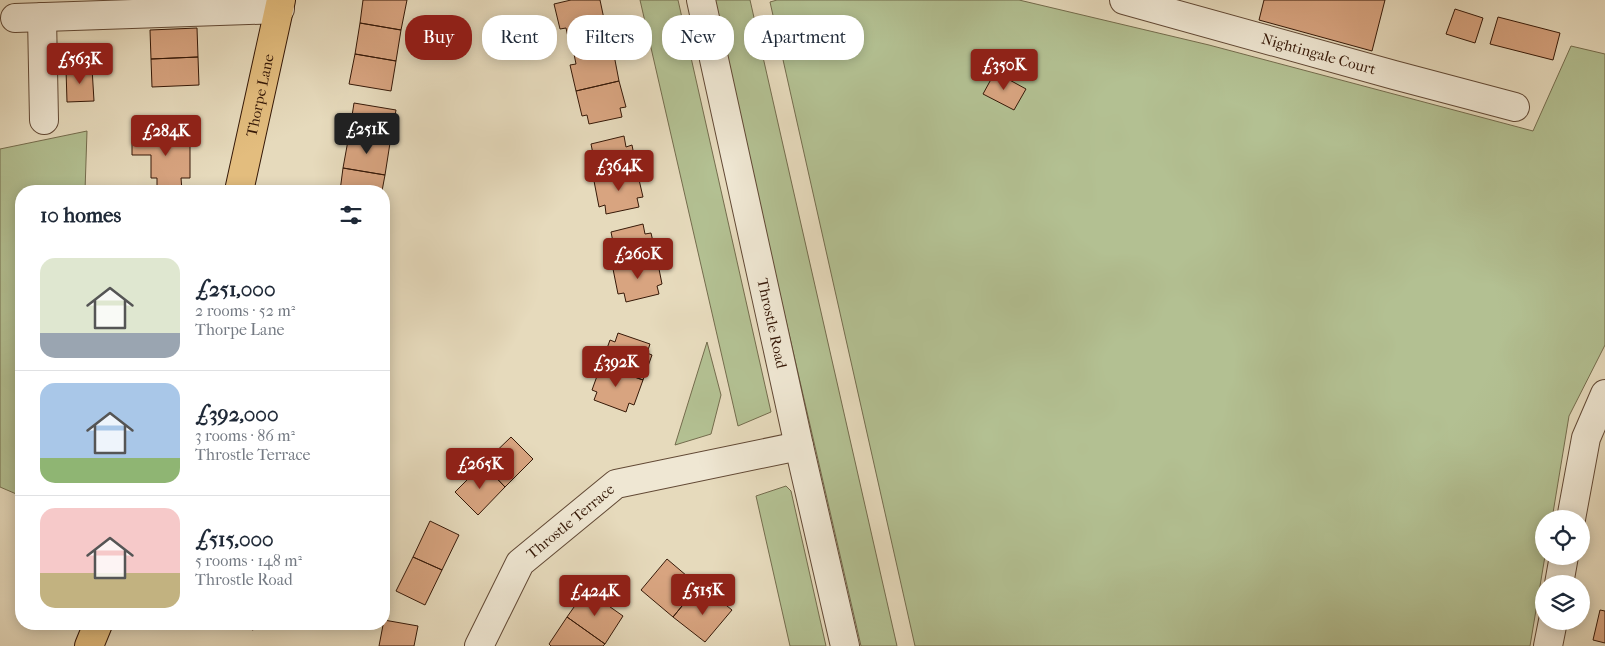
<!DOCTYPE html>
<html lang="en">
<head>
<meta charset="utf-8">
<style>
  :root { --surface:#fff; --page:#f6f6f7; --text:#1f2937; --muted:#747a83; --line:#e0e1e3; --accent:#8f2418 }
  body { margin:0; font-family:"IM FELL French Canon",serif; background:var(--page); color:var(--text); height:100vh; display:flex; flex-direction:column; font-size:19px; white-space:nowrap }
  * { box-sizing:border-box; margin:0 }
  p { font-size:16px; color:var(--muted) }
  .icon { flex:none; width:28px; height:28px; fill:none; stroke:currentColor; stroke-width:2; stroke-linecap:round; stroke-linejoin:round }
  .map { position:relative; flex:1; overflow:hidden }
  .panel { position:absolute; left:15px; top:185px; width:375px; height:445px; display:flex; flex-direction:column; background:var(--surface); border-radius:20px; box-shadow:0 2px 12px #0003 }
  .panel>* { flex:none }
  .top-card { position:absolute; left:405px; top:15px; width:475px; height:45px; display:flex; gap:10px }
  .tools { position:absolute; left:1535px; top:510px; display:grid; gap:10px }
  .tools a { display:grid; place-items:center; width:55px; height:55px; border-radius:50%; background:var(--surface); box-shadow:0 2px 12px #0003; font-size:25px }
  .price { position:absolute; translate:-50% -42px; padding:0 11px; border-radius:5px; background:var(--accent); color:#fff; font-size:16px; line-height:32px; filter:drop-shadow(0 1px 2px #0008) }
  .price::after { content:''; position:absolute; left:50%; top:30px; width:15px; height:11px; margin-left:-8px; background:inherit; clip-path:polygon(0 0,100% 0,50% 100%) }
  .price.selected { background:#222; color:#fff }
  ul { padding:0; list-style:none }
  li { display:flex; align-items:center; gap:15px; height:125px; padding:0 25px }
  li+li { border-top:1px solid var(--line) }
  li span { display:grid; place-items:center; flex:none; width:140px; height:100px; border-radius:15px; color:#555 }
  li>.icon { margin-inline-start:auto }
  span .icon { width:60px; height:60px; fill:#fffc; stroke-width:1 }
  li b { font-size:21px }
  h2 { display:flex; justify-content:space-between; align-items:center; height:60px; padding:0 25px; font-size:21px }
  .tag { padding:0 18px; border-radius:20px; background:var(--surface); box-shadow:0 2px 12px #0003; font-size:18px; line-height:45px }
  .tag.selected { background:var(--accent); color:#fff }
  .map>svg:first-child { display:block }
  .green { fill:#b3c092; stroke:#746c4d }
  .building { fill:#d8a480; stroke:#361908 }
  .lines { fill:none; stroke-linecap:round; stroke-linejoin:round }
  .street-casing { stroke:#624935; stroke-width:30 }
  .primary-casing { stroke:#361908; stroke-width:30 }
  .street { stroke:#efe7d3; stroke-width:28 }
  .primary { stroke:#e3bd7e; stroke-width:28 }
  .labels { text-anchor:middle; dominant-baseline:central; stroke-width:4; stroke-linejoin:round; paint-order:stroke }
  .street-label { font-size:15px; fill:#361908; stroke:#efe7d3 }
</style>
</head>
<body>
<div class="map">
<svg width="1605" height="646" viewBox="0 0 1605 646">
  <rect width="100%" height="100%" fill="#e6dabc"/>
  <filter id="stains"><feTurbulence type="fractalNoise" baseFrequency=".004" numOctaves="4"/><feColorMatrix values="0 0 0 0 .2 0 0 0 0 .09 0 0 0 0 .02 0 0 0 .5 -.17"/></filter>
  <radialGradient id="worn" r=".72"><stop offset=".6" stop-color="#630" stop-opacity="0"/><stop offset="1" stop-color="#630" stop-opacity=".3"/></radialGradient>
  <!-- green -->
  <path class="green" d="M640,0H678L771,412L738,426Z
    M712,0H750L897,646H861Z
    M777,0H1019L1209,45L1533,131L1571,46L1605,54V345L1569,416L1552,519H1544V556H1545L1530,646H915L770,2Z
    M87,131L85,191H21V496L0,487V149Z
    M707,342L721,395L711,434L675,445Z
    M786,486L791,491L826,646H790L756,496Z"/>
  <!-- building -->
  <path class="building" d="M363,0H407L401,30L360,23Z
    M571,0H600L604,19L599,21L600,29L568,37L566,28L560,29L554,4Z
    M1264,0H1385L1372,51L1259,20Z
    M1455,9L1483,18L1475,43L1446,34Z
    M1498,17L1560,33L1553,60L1490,44Z
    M360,23L401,30L396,61L355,54Z
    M197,28L198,57L151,59L150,30Z
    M607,47L609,56L614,55L619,81L576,91L570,65L576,64L574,54Z
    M355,54L396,61L391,91L349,84Z
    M198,57L199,85L152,87L151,59Z
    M92,68L94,101L67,102L66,69Z
    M995,72L1026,89L1014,110L983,94Z
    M619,81L626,107L620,108L622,117L589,124L587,115L582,116L576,91Z
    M354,103L396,110L390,143L349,135Z
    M151,130H190V178H181L182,191H157V178H151V155H132V136H152Z
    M349,135L390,143L385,175L343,168Z
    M624,136L626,147L632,145L637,171L594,181L588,155L593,154L591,144Z
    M343,168L385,175L382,191H340Z
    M637,171L643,197L637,198L639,207L606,214L605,205L599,207L594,181Z
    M643,224L645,234L651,233L657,259L613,269L607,243L613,242L611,232Z
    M657,259L662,284L657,286L659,294L626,302L624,293L618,294L613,269Z
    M618,333L650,344L647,353L652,355L643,380L601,365L610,340L615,342Z
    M601,365L643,380L634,405L629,403L626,412L594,400L597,392L592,390Z
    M511,437L533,459L505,487L483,464Z
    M483,464L505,487L478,515L455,492Z
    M430,521L459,535L442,570L413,557Z
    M413,557L442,570L425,605L396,591Z
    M667,559L687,576L679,586L691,595L673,617L641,590Z
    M586,590L623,616L605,644L567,617Z
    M711,593L732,610L705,642L673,617L691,595L701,605Z
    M1600,610L1605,611V643L1593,640Z
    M567,617L605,644L603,646H551L549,644Z
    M384,620L418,626L414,646H379Z
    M250,624H273L252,630Z"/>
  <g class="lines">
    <defs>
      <g id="street">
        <path id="s1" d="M701,0L799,446L845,646"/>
        <path id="s2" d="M1124,0L1394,75L1515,107"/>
        <path d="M42,17L44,120"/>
        <path d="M15,18L280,9"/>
        <path d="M1571,519L1586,438L1605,394"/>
        <path d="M1559,584L1564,556"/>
        <path id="s3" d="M479,646L520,563L616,484L799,446"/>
        <path d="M1548,646L1553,621"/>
      </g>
      <g id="primary">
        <path id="s4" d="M239,191L281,0"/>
        <path d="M89,646L98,624"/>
      </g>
    </defs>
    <!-- street casing -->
    <use href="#street" class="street-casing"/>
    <!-- primary casing -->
    <use href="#primary" class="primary-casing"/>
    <!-- street -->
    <use href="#street" class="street"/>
    <!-- primary -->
    <use href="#primary" class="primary"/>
  </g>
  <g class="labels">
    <!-- street labels -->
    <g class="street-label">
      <text stroke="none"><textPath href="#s2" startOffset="202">Nightingale Court</textPath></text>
      <text stroke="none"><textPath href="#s4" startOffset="98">Thorpe Lane</textPath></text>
      <text stroke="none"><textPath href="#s1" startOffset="331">Throstle Road</textPath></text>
      <text stroke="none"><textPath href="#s3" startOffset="158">Throstle Terrace</textPath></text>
    </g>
  </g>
  <rect width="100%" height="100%" filter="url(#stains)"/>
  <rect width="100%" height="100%" fill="url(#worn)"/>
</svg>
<div class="tools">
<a><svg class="icon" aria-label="locate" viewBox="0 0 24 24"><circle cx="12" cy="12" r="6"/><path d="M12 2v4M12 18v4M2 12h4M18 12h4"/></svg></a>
<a><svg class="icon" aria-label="layers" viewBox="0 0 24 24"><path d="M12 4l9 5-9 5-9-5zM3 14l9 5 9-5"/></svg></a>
</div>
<b class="price" style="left:80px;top:85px">£563K</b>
<b class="price" style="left:1004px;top:91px">£350K</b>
<b class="price selected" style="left:367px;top:155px">£251K</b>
<b class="price" style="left:166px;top:157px">£284K</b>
<b class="price" style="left:619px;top:192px">£364K</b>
<b class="price" style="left:638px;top:280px">£260K</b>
<b class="price" style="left:616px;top:388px">£392K</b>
<b class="price" style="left:480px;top:490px">£265K</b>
<b class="price" style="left:703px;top:616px">£515K</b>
<b class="price" style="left:595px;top:617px">£424K</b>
<div class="top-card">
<a class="tag selected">Buy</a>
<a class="tag">Rent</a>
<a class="tag">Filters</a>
<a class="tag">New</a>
<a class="tag">Apartment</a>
</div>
<section class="panel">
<h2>10 homes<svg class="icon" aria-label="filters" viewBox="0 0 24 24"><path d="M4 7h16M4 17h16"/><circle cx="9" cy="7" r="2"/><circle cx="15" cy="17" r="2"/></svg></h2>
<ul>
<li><span style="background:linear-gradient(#dfe7d0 75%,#9aa5b1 0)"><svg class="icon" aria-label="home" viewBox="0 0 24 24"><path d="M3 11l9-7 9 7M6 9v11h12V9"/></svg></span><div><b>£251,000</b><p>2 rooms · 52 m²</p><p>Thorpe Lane</p></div></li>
<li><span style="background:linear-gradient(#a9c7e8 75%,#8fb573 0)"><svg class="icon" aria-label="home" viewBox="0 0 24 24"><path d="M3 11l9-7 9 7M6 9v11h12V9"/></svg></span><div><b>£392,000</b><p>3 rooms · 86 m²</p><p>Throstle Terrace</p></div></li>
<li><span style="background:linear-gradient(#f6c9c9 65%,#c2b280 0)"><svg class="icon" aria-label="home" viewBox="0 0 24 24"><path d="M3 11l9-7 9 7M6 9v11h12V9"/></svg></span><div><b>£515,000</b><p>5 rooms · 148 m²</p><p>Throstle Road</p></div></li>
</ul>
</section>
</div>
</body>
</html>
